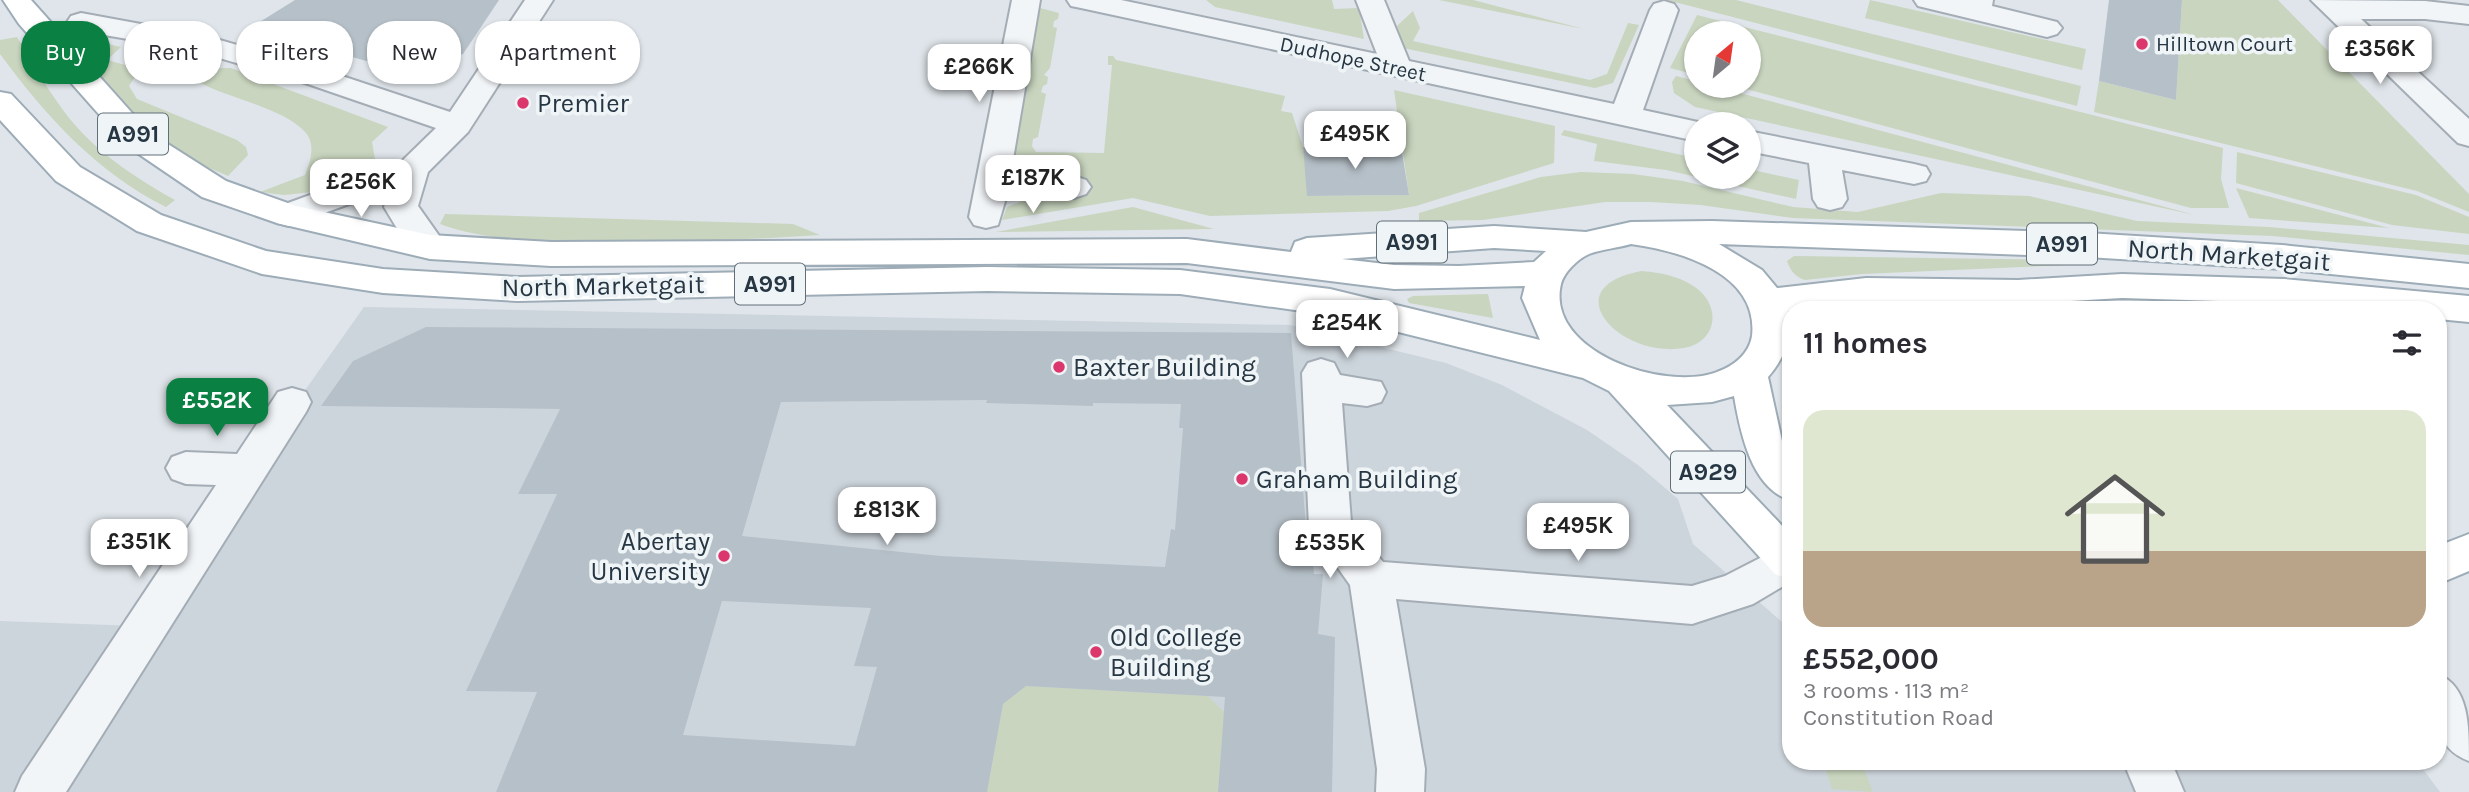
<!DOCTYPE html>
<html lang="en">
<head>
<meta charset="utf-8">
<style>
  :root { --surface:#fff; --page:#f2f2f3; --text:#2b2b33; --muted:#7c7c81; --line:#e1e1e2; --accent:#0b8043 }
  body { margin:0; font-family:Karla,sans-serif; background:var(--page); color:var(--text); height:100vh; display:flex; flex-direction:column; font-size:26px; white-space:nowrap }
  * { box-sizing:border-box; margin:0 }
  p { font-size:23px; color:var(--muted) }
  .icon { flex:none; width:38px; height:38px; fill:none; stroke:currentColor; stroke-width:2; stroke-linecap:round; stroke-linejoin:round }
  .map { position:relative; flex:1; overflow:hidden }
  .side { position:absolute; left:1782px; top:301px; width:665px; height:469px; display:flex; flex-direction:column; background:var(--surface); border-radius:28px; box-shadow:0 2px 5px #0004 }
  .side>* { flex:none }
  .hud { position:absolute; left:21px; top:21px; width:665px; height:63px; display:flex; gap:14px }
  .needle { width:46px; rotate:29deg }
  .controls { position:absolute; left:1684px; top:21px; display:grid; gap:14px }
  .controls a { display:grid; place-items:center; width:77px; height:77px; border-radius:50%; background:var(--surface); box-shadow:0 2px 5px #0004; font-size:35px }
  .price { position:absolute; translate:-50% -60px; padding:0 16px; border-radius:14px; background:#fff; color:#222; font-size:23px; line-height:46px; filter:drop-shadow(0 2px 4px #0008) }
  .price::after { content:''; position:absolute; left:50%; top:42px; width:21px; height:16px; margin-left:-10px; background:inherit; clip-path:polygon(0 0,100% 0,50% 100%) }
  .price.current { background:var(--accent); color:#fff }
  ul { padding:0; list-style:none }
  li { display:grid; align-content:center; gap:14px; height:371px; padding:0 21px }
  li+li { border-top:2px solid var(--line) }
  li span { display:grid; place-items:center; height:217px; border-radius:21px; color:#555 }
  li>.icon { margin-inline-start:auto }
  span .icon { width:126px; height:126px; fill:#fffc; stroke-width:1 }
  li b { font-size:30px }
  h2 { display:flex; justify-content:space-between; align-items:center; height:84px; padding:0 21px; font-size:30px }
  .pill { padding:0 24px; border-radius:28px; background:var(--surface); box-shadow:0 2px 5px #0004; font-size:24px; line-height:63px }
  .pill.current { background:var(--accent); color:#fff }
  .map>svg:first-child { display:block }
  .built { fill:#cdd5dc }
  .green { fill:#c9d5bf }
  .building { fill:#b6c0c8; fill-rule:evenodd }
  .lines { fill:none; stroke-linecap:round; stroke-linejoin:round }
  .minor-casing { stroke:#a4adb5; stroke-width:4 }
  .major-casing { stroke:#9dacb7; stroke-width:4 }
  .minor { fill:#f2f5f8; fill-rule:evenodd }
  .major { fill:#fff; fill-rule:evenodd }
  .poi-dot { fill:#dc376d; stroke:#eff4f7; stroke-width:2.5 }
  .labels { text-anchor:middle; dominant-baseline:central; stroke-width:7; stroke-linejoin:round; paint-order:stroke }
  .far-poi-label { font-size:21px; fill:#263643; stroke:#eff4f7; text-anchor:start }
  .far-street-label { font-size:21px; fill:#263643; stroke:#eff4f7 }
  .shield { fill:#eff4f7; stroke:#626f79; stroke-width:2 }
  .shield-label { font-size:24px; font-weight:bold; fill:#263643 }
  .poi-label { font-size:26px; fill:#263643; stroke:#eff4f7; text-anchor:start }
  .street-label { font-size:26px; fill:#263643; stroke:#eff4f7 }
</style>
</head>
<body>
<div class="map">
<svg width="2469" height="792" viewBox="0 0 2469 792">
  <rect width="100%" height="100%" fill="#dfe5ea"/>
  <!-- built -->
  <path class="built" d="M364,307L1290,325L1446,363L1502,385L1587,430L1638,465L1678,499L1693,544L1790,629V761H2417L2440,792H0V621L138,626Z"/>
  <!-- green -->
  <path class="green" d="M1206,0H1332L1334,9L1359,8L1364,39L1215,7Z
    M1439,0H1473L1584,29Z
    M1667,0H1736L2081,86L2077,106Z
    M1870,0L2086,49L2082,70L1865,18Z
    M2178,0H2278L2469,194V212L2417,191L2094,112L2099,81L2176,100L2182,1Z
    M1040,8L1059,13L1058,19L1054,21L1053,27L1057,28L1050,68L1044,75L1048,77L1047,84L1043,86L1041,92L1046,94L1038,137L1033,139L1032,146L1036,152L1104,153L1112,65H1108V56H1113L1116,60L1285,96L1281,111L1292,113L1303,147L1308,196L1409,195L1394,90L1555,126L1554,163L1416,206L1388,211L1210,216L1133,198L1002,220L1007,207L1080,178L1019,175L1004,167Z
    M1413,11L1420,28L1413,41L1590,80L1607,74L1628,23L1639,25L1613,83L1595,88L1403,48L1397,26Z
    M1697,15L2223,148L2221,179L2229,208H2191L1735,86H1748V33H1696V75L1670,68Z
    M17,37C32,62 46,87 63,110C91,149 134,177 175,200L166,207C96,172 46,116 0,54V40Z
    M77,37L121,47L107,60L140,69L129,86L137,99L237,140L246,147L248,155L228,176C212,169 194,162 179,153C134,125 101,83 77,37Z
    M221,68H231L388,127L372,142L376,165L345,176L342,189L284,195L260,192L305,175C310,163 316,145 306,133C284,108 230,99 201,83L205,75Z
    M1676,76L1696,81V86H1714L2195,215L1695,107L1674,93L1672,82Z
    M1564,130L1696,158V177H1748V169L1799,180L1796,199L1666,170L1594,161L1597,144L1561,135Z
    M2237,152L2416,195L2469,217V234L2392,225L2236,183Z
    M1581,172L1633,174L1683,181L1793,207L1858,212L1941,193L2029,196L2137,221L2269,227L2469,245V255L2273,236L1793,218L1701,205L1651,202H1605L1483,220L1419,221V213L1541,177Z
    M2236,188L2389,228L2249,218Z
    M1133,207L1214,229L996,232Z
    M445,214L793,224L820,235C748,240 677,242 605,241C550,241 492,243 440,224Z
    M1794,256L2063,260L2066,265L1862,274L1805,280C1795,277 1790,270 1787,261Z
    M1642,271C1663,273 1685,277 1701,292C1722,313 1713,343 1684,348C1620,359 1552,287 1642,271Z
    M1488,294L1493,318L1409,303L1407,299L1413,296Z
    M1026,686L1208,696L1224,712L1218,792H987L1003,704Z
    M1823,761H1861L1873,792L1832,789Z"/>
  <!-- building -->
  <path class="building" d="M295,0H499L463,54L435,63L404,66L398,70L250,28Z
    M2109,0H2182L2176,100L2099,81Z
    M1401,146L1409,195L1307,196L1303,147Z
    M426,327L1291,333L1306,527L1310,533L1314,574H1323L1318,634L1335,637L1332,792H1218L1225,697L1026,686L1003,704L987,792H496L537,692L466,691L557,494H518L560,409L321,406L353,361ZM987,400L986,403L1093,406V403L1181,404L1179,428H1183L1175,530L1171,529L1165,567L941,556L742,536L781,402ZM722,601L871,608L854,666L877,667L855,746L683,735Z"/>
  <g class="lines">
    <defs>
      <path id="minor" d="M525,0H553L468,132L428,172L418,206L447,247L442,255C413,263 398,229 384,207L390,189L289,226L277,223L272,215L277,207L401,162L436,128L305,83L192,50L81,31L71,28L67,22L71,16L81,13L206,36L327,71L450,112Z
        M1012,0H1040L1010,177L1074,176L1086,180L1091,187L1086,194L1074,198H1006L998,225L986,228L974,225L969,217Z
        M1067,0H1121L1377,54L1356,0H1384L1409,61L1614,104L1650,10L1654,4L1664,1L1674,4L1678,10L1643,110L1707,124H1696V141L1081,8L1071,6Z
        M1914,0H1993L1992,6L2057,22L2062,28L2057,34L2047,37L1918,6Z
        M2311,0L2425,1L2469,6V24L2425,19H2361L2469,119V146L2458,143Z
        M1748,131L1914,164L1926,167L1930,174L1926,181L1914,184L1842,170L1847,199L1842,207L1830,210L1818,207L1813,199L1809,163L1748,151Z
        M1321,359L1334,363L1340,375L1381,382L1386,392L1381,402L1367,406L1342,403L1351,522L1383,562L1692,586L1725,576L1789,543L1790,582L1753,604L1692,624L1396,599L1425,769L1424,792H1376L1377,769L1350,585L1309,527L1302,373L1308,363Z
        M292,388L306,392L311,402L306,412L66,792H15L22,776L216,485L186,484L172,479L166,468L172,457L186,452L237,454L278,392Z
        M2438,674C2469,687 2469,725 2469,761C2428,745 2438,710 2438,674Z
        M2123,761H2171L2184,792H2136Z"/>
      <path id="major" d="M3,0H31L149,132L226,181L296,206L430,235L551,242L1187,239L1291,252L1295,242L1307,238L1494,226L1586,232L1631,222L1712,221L2087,233L2282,245L2469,264V288L2282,269L2087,257L1719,244L1762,270L1777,288L1866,278L2018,280L2122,274L2284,279L2469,296V322L2438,319V310H2348L2284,303L2122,298L2018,304L1866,302L1790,310L1788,312C1795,335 1783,360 1768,377L1782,441L1790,453V500C1751,488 1740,431 1734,396L1712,402L1667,405L1790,534V580L1775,574L1609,391L1583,378L1330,315L1180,294L987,291L517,301L383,293L262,274L137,231L56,181L0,120V92L11,94L80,167L161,215L266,251L383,269L517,277L987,267L1180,270L1330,289L1540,340L1522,298L1525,286L1394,289L1187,263L551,266L430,259L277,223L202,197L127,146L19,24ZM1631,244C1682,251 1759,274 1752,336C1749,354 1734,366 1717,372C1665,392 1545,352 1561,284C1564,272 1578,259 1589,254C1602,249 1618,248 1631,244ZM1494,248L1546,251L1534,262L1459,266L1394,265L1342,259Z
        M2469,534V571L2438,584V546Z"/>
    </defs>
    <!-- minor casing -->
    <use href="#minor" class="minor-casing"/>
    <!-- major casing -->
    <use href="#major" class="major-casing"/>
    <!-- minor -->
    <use href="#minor" class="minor"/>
    <!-- major -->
    <use href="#major" class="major"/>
  </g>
  <!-- markers -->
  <g class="poi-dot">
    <circle cx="2142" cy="44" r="7"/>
    <circle cx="523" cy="103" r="7"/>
    <circle cx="1059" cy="367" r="7"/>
    <circle cx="1242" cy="479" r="7"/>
    <circle cx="724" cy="556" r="7"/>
    <circle cx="1096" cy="652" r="7"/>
  </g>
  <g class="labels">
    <!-- far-poi labels -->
    <g class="far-poi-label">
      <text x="2156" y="44">Hilltown Court</text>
    </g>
    <!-- far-street labels -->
    <g class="far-street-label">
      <text transform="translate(1353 59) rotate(12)">Dudhope Street</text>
    </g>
    <!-- shield labels -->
    <g class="shield">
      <rect x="98" y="113.5" width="70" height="41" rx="5"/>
      <rect x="1377" y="221.5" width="70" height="41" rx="5"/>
      <rect x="2027" y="223.5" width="70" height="41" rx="5"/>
      <rect x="735" y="263.5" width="70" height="41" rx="5"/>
      <rect x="1671" y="451.5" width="74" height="41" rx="5"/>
    </g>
    <g class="shield-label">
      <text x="133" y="134">A991</text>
      <text x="1412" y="242">A991</text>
      <text x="2062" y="244">A991</text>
      <text x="770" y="284">A991</text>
      <text x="1708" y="472">A929</text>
    </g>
    <!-- poi labels -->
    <g class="poi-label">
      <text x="537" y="103">Premier</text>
      <text x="1073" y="367">Baxter Building</text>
      <text x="1256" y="479">Graham Building</text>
      <text x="710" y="541" text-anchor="end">Abertay<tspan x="710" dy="30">University</tspan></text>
      <text x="1110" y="637">Old College<tspan x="1110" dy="30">Building</tspan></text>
    </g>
    <!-- street labels -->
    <g class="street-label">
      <text transform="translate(2229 255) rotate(4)">North Marketgait</text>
      <text transform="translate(603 286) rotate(-1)">North Marketgait</text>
    </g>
  </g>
</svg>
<div class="controls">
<a><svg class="needle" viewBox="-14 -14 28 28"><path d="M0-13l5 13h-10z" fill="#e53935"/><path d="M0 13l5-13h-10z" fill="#7c7c81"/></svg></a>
<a><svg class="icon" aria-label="layers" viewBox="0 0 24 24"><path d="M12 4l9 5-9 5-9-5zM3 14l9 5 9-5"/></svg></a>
</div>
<b class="price" style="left:2380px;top:86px">£356K</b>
<b class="price" style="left:979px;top:104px">£266K</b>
<b class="price" style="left:1355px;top:171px">£495K</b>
<b class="price" style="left:1033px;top:215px">£187K</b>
<b class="price" style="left:361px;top:219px">£256K</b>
<b class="price" style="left:1347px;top:360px">£254K</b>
<b class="price current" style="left:217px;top:438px">£552K</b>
<b class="price" style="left:887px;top:547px">£813K</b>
<b class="price" style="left:1578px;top:563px">£495K</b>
<b class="price" style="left:139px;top:579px">£351K</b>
<b class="price" style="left:1330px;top:580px">£535K</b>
<div class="hud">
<a class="pill current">Buy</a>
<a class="pill">Rent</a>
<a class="pill">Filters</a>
<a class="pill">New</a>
<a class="pill">Apartment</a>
</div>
<section class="side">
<h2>11 homes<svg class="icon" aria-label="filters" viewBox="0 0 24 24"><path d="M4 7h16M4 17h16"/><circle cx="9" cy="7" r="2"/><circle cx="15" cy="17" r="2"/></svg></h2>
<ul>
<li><span style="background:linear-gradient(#dfe7d0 65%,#b9a48a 0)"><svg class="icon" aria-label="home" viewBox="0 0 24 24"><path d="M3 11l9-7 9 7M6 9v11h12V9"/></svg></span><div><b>£552,000</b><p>3 rooms · 113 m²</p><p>Constitution Road</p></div></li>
</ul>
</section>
</div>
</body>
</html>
